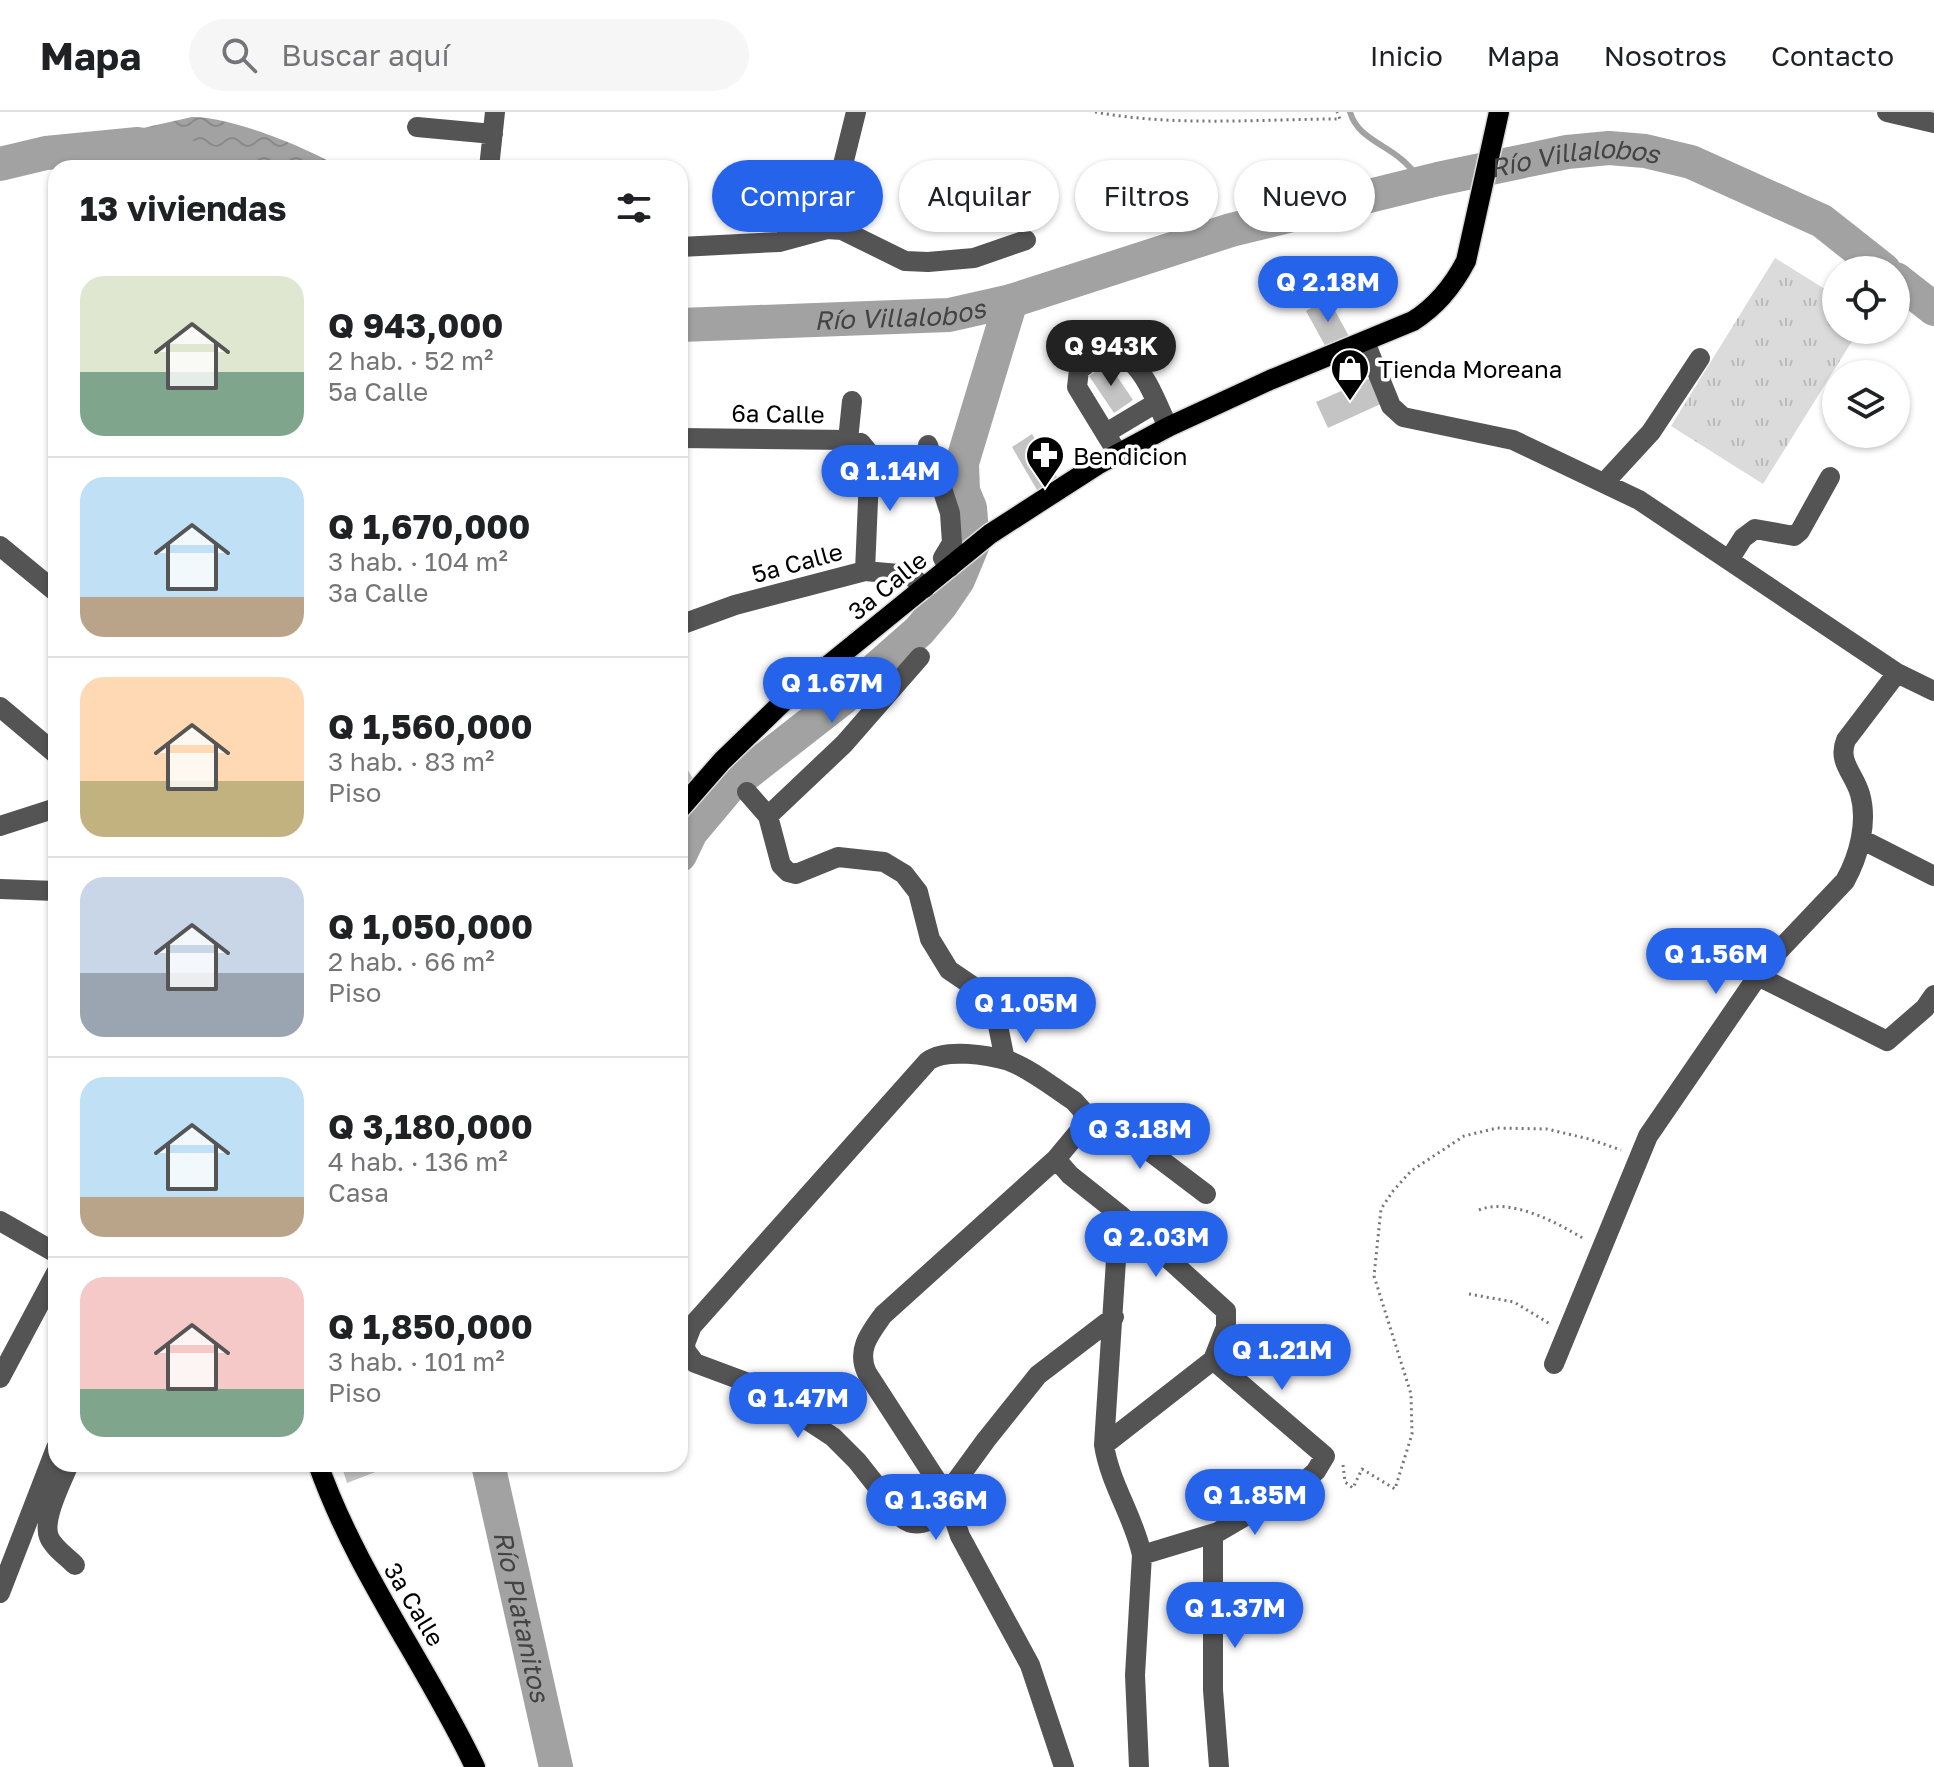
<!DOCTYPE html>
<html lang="es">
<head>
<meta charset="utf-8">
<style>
  :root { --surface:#fff; --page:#f6f6f6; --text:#202124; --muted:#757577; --line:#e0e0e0; --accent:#2563eb }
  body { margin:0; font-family:"Golos Text",sans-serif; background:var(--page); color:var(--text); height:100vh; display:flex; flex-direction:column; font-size:30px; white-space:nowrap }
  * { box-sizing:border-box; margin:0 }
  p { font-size:26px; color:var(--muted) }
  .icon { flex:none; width:44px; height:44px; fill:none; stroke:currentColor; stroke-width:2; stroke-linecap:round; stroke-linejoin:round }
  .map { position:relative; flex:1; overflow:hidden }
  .details { position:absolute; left:48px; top:48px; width:640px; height:1312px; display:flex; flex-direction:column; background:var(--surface); border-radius:24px; box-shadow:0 2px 6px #0004 }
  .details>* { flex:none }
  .top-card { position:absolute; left:712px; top:48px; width:760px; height:72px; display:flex; gap:16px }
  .buttons { position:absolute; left:1822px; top:144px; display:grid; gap:16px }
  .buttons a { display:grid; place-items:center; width:88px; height:88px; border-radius:50%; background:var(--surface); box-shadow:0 2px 6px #0004; font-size:40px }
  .price { position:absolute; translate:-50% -68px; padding:0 18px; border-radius:28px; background:var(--accent); color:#fff; font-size:26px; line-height:52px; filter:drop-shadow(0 2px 4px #0008) }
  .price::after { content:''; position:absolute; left:50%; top:48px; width:24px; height:18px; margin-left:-12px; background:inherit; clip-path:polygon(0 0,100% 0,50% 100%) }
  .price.current { background:#222; color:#fff }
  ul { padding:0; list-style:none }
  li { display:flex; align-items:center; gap:24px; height:200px; padding:0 32px }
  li+li { border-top:2px solid var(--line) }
  li span { display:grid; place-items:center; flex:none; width:224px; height:160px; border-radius:24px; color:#555 }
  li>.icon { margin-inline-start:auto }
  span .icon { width:96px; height:96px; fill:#fffc; stroke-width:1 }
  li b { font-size:34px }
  h2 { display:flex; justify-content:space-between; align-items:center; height:96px; padding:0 32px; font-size:34px }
  .chip { padding:0 28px; border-radius:36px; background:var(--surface); box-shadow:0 2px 6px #0004; font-size:28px; line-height:72px }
  .chip.current { background:var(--accent); color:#fff }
  header { display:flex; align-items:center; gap:48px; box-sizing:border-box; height:112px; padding:0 40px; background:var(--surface); border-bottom:2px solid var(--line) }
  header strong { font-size:38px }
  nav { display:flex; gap:44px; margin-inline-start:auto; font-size:28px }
  .search { width:560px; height:72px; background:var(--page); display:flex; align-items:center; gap:20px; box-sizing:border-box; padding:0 28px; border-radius:44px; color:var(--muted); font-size:30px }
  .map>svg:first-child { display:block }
  .grass { fill:url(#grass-tufts) }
  .water { fill:url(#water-waves) }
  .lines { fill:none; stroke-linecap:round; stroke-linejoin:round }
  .stream { stroke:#a2a2a2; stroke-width:6 }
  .river { stroke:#a2a2a2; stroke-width:34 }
  .building { fill:#c4c4c4 }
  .major-casing { stroke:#dbdbdb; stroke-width:23 }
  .path { stroke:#767676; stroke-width:3; stroke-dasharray:2 4; stroke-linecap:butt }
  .minor { stroke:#545454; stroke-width:20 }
  .major { stroke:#000; stroke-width:20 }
  .labels { text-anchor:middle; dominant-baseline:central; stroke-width:7; stroke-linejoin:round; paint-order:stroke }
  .poi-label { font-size:24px; fill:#000; stroke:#fff; text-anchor:start }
  .street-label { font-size:24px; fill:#000; stroke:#fff }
  .water-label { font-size:26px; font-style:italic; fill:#434343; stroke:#fff }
</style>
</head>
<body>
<header>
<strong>Mapa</strong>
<div class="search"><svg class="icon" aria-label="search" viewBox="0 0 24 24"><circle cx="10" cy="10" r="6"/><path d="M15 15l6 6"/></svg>Buscar aquí</div>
<nav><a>Inicio</a><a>Mapa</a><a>Nosotros</a><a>Contacto</a></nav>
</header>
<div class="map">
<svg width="1934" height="1655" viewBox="0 0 1934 1655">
  <defs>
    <pattern id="grass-tufts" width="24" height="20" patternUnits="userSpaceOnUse" patternTransform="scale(2)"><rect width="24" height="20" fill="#dbdbdb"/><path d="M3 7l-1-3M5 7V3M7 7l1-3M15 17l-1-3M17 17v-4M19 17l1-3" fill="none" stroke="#bababa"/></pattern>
    <pattern id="water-waves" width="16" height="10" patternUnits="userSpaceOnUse" patternTransform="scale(2)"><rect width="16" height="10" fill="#a2a2a2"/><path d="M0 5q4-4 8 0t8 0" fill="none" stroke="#8a8a8a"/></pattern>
  </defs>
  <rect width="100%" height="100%" fill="#fff"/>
  <!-- grass -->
  <path class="grass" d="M1775,146L1836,184V218H1859L1763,372L1671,314Z"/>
  <!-- water -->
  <path class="water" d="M192,5C229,4 309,36 341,56H140L128,33L143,16Z"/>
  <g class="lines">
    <!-- stream -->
    <path class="stream" d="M1350,0C1357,25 1384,32 1401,47C1409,53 1416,62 1423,71"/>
    <!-- river -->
    <g class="river">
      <path d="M0,52L46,41L138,32L230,56"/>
      <path d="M1896,167L1934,197"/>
      <path id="s1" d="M680,213L949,203L1011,189L1231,118L1438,67L1567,40L1609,36L1645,39L1691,50L1822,109L1884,158"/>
      <path d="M680,743L691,720L728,676L843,586L919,519L941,493L958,468L973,432L970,396L963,379L962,351L1011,189"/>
      <path id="s2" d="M488,1352L556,1655"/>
    </g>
  </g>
  <!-- building -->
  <path class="building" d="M1328,186L1350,226L1328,239L1306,199Z
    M1108,251L1133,288L1114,301L1089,264Z
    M1373,265L1385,290L1328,316L1316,290Z
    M1032,322L1057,365L1037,378L1012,335Z
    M680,645L695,670L680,685Z
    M341,1352H396L347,1371Z"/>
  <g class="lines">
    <defs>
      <path id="major" d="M680,697L722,649L783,590L990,422L1097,353L1168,315L1270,268L1413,209C1437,194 1453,174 1466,149L1499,0
        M318,1352C356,1460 426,1552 475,1655"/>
    </defs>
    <!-- major casing -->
    <use href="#major" class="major-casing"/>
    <!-- path -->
    <path class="path" d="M1095,0C1175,15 1260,7 1340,7L1337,0
      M1479,1098C1510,1085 1558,1111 1584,1127
      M1469,1182L1514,1190L1550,1212
      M1343,1353L1345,1370L1353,1376L1362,1357L1395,1377L1412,1322L1411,1282L1374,1164L1381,1097L1393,1079L1411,1059L1464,1024L1497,1016L1547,1017L1589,1027L1621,1038"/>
    <!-- minor -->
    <path class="minor" d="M1887,0L1934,11
      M417,15L493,22
      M489,56L495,0
      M827,117L856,0
      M680,135L779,130L827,117L842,118L905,149L928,150L974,146L1026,128
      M1365,230L1391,294L1403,305L1513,328L1639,388L1897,561L1934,579
      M1106,321L1156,291
      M680,326L848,328L861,331L870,342L865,459
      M848,328L852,289
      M928,333L950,401L952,431L943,446L950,455
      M1118,342L1077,275L1079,258C1131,213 1149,275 1168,315
      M1604,371L1651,320L1700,246
      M0,434L56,480
      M1729,448L1743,426L1755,417L1794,424L1800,419L1830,365
      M680,513L735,493L865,459L910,463L925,476
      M0,595L56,642
      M747,680L768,704L781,753L788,760L796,762L838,745L884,750L904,762L918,780L930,827L949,858L977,877L994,894L1005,948
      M768,704L844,632L920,545
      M0,714L56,696
      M1861,727L1934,764
      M0,777L56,779
      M1758,864L1887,929L1925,896L1934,883
      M1084,1006L1107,1007L1206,1082
      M1056,1047L1070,1063L1119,1102L1226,1199V1215L1213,1248L1104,1333
      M1119,1102L1104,1333C1110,1372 1134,1405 1142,1443L1135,1563L1139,1655
      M0,1109L56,1141
      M1554,1252L1648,1024L1766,852L1845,769C1859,744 1868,710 1860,682C1854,661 1837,650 1846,628L1897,561
      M0,1266L56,1161
      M69,1352C62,1369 42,1407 49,1425C53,1435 67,1445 75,1453
      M946,1383L986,1328L1038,1263L1114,1205
      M950,1398C934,1406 918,1419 902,1406L857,1349L833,1325L754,1273L695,1251L686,1239L685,1232L692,1214L928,949C946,936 988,943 1009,949C1031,957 1054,976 1074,989L1082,998L1084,1006L1081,1017L1056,1047L883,1203C870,1221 856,1238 867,1261L946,1383L960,1424L1030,1553L1064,1655
      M1213,1422V1578L1219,1655
      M1142,1443L1218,1420L1304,1370L1316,1359L1325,1344L1213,1248
      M0,1481L56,1336"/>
    <!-- major -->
    <use href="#major" class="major"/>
  </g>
  <!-- icons -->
  <defs>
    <symbol id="shop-pin" viewBox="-11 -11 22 30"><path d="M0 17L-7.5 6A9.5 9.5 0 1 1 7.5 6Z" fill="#000" stroke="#fff"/><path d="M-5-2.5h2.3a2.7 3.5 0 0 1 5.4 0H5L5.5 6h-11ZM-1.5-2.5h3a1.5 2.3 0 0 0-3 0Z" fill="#fff"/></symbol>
    <symbol id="pharmacy-pin" viewBox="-11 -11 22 30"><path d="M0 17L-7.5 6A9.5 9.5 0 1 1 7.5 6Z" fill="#000" stroke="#fff"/><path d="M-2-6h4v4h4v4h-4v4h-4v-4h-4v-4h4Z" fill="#fff"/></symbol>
  </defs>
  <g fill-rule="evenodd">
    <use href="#shop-pin" x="1328" y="234" width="44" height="60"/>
    <use href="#pharmacy-pin" x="1023" y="321" width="44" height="60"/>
  </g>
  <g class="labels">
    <!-- poi labels -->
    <g class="poi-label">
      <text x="1378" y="256">Tienda Moreana</text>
      <text x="1073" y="343">Bendicion</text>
    </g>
    <!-- street labels -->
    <g class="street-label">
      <text transform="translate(778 301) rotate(1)">6a Calle</text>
      <text transform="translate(797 450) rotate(-15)">5a Calle</text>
      <text transform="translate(887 473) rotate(-39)">3a Calle</text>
      <text transform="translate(415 1492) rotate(59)">3a Calle</text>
    </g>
    <!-- water labels -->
    <g class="water-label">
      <text stroke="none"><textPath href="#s1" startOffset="916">Río Villalobos</textPath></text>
      <text stroke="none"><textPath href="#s1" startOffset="220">Río Villalobos</textPath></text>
      <text stroke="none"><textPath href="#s2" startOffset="156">Río Platanitos</textPath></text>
    </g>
  </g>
</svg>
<div class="buttons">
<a><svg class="icon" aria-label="locate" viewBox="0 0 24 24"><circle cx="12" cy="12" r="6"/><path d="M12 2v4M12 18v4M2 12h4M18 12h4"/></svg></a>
<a><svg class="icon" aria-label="layers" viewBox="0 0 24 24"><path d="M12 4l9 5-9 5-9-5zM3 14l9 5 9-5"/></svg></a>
</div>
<b class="price" style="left:1328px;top:212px">Q 2.18M</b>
<b class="price current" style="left:1111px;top:276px">Q 943K</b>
<b class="price" style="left:890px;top:401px">Q 1.14M</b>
<b class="price" style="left:832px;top:613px">Q 1.67M</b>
<b class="price" style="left:1716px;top:884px">Q 1.56M</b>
<b class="price" style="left:1026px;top:933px">Q 1.05M</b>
<b class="price" style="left:1140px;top:1059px">Q 3.18M</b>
<b class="price" style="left:1156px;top:1167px">Q 2.03M</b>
<b class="price" style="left:1282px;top:1280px">Q 1.21M</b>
<b class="price" style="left:798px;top:1328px">Q 1.47M</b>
<b class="price" style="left:1255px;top:1425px">Q 1.85M</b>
<b class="price" style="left:936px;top:1430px">Q 1.36M</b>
<b class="price" style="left:1235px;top:1538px">Q 1.37M</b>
<div class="top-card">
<a class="chip current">Comprar</a>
<a class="chip">Alquilar</a>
<a class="chip">Filtros</a>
<a class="chip">Nuevo</a>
</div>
<section class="details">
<h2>13 viviendas<svg class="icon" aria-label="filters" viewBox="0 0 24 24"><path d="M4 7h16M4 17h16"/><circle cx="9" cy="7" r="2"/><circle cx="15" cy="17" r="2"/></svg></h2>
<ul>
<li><span style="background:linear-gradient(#dfe7d0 60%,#7fa58c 0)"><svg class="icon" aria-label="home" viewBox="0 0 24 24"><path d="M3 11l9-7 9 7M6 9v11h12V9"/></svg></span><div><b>Q 943,000</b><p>2 hab. · 52 m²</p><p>5a Calle</p></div></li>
<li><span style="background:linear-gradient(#bfe0f5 75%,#b9a48a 0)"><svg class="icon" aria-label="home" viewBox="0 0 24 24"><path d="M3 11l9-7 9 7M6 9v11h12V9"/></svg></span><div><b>Q 1,670,000</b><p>3 hab. · 104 m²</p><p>3a Calle</p></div></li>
<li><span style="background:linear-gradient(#ffd9b3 65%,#c2b280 0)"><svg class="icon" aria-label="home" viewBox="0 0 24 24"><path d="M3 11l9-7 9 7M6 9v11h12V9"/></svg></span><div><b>Q 1,560,000</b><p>3 hab. · 83 m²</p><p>Piso</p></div></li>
<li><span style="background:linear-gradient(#c9d6e8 60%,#9aa5b1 0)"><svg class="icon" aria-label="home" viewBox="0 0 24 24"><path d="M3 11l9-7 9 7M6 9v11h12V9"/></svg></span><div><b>Q 1,050,000</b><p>2 hab. · 66 m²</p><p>Piso</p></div></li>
<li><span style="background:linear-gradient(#bfe0f5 75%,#b9a48a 0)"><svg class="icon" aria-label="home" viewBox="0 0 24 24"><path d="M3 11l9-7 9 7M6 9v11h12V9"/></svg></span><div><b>Q 3,180,000</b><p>4 hab. · 136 m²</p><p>Casa</p></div></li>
<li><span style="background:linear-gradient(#f6c9c9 70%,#7fa58c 0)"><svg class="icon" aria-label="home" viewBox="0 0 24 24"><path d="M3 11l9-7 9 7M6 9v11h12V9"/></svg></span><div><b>Q 1,850,000</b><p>3 hab. · 101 m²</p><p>Piso</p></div></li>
</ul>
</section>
</div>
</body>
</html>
